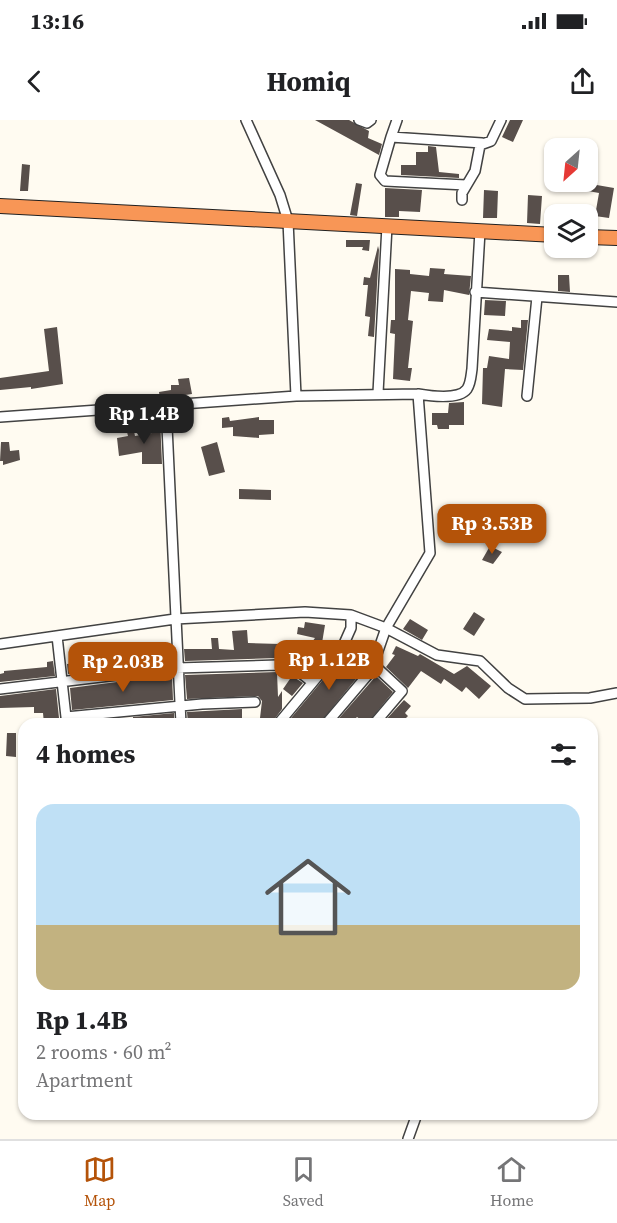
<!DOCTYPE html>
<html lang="en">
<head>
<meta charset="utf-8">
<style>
  :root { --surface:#fff; --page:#f6f6f6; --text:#202124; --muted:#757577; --line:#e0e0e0; --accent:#b45309 }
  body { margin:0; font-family:"Source Serif 4",serif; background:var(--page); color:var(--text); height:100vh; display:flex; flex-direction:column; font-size:22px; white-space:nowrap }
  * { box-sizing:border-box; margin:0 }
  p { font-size:20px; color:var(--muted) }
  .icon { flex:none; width:33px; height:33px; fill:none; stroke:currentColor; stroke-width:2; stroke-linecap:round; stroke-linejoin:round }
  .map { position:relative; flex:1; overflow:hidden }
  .panel { position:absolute; left:18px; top:598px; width:580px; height:402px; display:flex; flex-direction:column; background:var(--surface); border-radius:18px; box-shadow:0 2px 4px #0004 }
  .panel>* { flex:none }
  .needle { width:39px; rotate:207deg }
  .buttons { position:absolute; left:544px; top:18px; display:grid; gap:12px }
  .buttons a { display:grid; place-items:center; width:54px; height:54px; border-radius:12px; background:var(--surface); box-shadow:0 2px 4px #0004; font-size:30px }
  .price { position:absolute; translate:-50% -51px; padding:0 14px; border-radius:12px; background:var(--accent); color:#fff; font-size:20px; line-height:39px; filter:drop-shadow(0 2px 3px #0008) }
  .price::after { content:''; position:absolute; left:50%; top:36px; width:18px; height:14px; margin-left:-9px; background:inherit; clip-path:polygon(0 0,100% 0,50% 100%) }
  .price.current { background:#222; color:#fff }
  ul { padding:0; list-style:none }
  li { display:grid; align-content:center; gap:12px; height:318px; padding:0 18px }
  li+li { border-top:2px solid var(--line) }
  li span { display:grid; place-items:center; height:186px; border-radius:18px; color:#555 }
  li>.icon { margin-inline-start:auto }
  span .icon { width:108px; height:108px; fill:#fffc; stroke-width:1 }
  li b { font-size:26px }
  h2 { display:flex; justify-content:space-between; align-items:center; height:72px; padding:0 18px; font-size:26px }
  .status { display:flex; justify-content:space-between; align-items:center; height:42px; padding:0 30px; background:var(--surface); direction:ltr }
  .status svg { height:16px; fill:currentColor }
  header { display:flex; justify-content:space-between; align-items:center; height:78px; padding:0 18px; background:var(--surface); font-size:27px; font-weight:700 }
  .menu { display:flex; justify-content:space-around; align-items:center; height:84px; border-top:2px solid var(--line); background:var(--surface); font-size:16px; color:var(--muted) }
  .menu a { display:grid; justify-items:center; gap:3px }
  .menu .current { color:var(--accent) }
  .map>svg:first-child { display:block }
  .building { fill:#584f4b }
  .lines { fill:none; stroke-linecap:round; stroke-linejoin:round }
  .minor-casing { stroke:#424242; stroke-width:12 }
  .highway-casing { stroke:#202020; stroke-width:16 }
  .minor { stroke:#fff; stroke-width:9 }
  .highway { stroke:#f89656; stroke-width:14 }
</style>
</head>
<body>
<div class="status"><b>13:16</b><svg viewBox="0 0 49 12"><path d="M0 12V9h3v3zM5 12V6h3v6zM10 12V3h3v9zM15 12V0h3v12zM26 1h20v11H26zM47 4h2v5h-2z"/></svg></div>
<header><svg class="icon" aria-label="back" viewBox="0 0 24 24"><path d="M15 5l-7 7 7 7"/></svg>Homiq<svg class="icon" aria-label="share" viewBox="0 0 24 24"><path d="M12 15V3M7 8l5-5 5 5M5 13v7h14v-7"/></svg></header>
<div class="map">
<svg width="617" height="1019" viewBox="0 0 617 1019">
  <rect width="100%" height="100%" fill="#fffbf1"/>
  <!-- building -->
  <path class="building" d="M315,0H349L369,11L368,18L382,24L379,35Z
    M510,0H523L513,22L502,17Z
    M428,26L436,27L439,52L459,54V58L401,55V45H416V32H428Z
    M22,44L30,45L28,71H20Z
    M578,62H592L591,64L614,68L609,98L595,96L599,73L577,69Z
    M356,63L362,64L357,96L350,95Z
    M385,68L422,70L420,92L399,91V97H385Z
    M484,70L498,71L497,98H483Z
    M528,75L542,76L540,104L527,103Z
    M346,120H370L369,131L362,130L363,127H346Z
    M378,126L379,130L374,217L368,216L370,197L365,196L368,165H363L364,157L370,158Z
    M430,148L445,149L444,154L471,156L469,175L444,170L443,182L428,181L429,173L411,171L408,200L413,201L408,248H412L410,261L393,259L395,214L390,213L391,200H395V149L410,150V154L429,156Z
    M558,155H569L570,172L558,171Z
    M485,180L506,181L505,196L484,195Z
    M521,200H528L523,250L505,249L502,287L482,284L483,248H487L489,236L509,239L510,222L487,220L489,209L512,211V207L521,208Z
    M57,207L63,264L31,269V267L0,270V258L49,251L44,209Z
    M189,258L192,274L160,279L159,272L171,270V265H179L178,259Z
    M464,282V305H449V309H438L437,305H432V293H448L449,283Z
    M229,297L230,301L259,297V300H274V314L259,315V318L233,316V307L222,308V298Z
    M160,299L162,344H142V332L119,336L117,318L128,316L127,312L134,311L135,316L152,313L151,300Z
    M1,322H9L10,331L19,330L20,340L3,345V341H0Z
    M217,322L225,352L209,356L201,327Z
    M239,369L271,370V380L239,379Z
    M490,426L502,432L493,444L482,440Z
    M474,492L485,499L474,516L463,509Z
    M410,499L428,510L422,520L403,509Z
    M305,502L325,505L321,529L328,534L312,553L300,544L302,542H297L315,518L297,514L298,507L304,508Z
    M247,510L248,523L280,524V527L294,529V542L278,538L185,541L184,529H212L211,518H218L219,529L234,530L232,511Z
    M396,526L418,536L420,534L454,554L467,546L491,566L479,579L466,567L462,572L444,559L441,564L421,551L408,568L386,547L395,535L392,534Z
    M165,528H171V542L68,554L67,544L122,538L121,531Z
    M346,532L366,545L365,548L319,604H286Z
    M53,541L55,556L0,562V554L4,553V551L47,547V542Z
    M277,552L278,577L282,571V589L271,604H254L260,598L262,581L258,576L187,579L185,555Z
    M172,555L173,580L72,590L70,568Z
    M292,556L303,563L292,576L283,569Z
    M376,556L393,572L367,604L357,597L350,604H334Z
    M56,569L59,598L63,603L105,600V604H44L43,593H34V587L0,588V576Z
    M404,580L411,586L405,593L408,596L400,604H382Z
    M242,589V604H188L187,592Z
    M174,593V604H133V597Z
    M7,613H16V637L6,636Z"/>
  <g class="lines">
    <defs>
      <path id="minor" d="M246,0L280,75L288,101L296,276
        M359,0L367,3L371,0
        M391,17L397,0
        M466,65L385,61L380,55L391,17L482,23
        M462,80V73L475,51L480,25L491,21L501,0
        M475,172L617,182
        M378,273L387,106
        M527,276L537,177
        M166,285L181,604
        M0,297L296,276L418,274
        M57,516L66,597L202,584L255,582
        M0,524L175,499L305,492L351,495L386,508L430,433L418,274C430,276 459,280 467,269C471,263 471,255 472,249L480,111
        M374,545L402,571L374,604
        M0,569L177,548L278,545L297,550L312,562
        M278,604L343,526L351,508V495
        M326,604L371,551L386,508L437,535L480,541L508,568L525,579L590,578L617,573
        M408,1019L417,994"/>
      <path id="highway" d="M0,86L555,115
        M588,117L617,118"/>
    </defs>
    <!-- minor casing -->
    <use href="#minor" class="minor-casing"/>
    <!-- highway casing -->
    <use href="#highway" class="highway-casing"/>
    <!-- minor -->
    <use href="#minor" class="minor"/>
    <!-- highway -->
    <use href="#highway" class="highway"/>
  </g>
</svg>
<div class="buttons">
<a><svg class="needle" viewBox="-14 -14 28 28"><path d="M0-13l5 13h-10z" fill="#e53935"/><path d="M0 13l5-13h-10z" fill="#757577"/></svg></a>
<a><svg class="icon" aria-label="layers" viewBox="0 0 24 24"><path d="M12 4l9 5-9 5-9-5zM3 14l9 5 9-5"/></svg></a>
</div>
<b class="price current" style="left:144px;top:325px">Rp 1.4B</b>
<b class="price" style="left:492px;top:435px">Rp 3.53B</b>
<b class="price" style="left:329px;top:571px">Rp 1.12B</b>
<b class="price" style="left:123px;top:573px">Rp 2.03B</b>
<section class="panel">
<h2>4 homes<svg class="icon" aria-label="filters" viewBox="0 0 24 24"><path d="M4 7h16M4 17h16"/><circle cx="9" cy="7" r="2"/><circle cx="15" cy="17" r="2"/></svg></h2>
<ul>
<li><span style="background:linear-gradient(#bfe0f5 65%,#c2b280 0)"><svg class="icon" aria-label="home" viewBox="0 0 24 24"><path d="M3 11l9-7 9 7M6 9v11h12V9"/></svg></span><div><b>Rp 1.4B</b><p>2 rooms · 60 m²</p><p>Apartment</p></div></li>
</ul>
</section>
</div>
<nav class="menu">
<a class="current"><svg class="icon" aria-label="map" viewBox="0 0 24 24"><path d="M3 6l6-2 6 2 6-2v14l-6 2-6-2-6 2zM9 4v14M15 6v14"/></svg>Map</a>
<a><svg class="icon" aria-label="saved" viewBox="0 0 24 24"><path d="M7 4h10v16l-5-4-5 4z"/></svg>Saved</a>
<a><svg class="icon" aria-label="home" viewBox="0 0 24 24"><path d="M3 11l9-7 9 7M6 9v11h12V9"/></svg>Home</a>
</nav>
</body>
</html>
